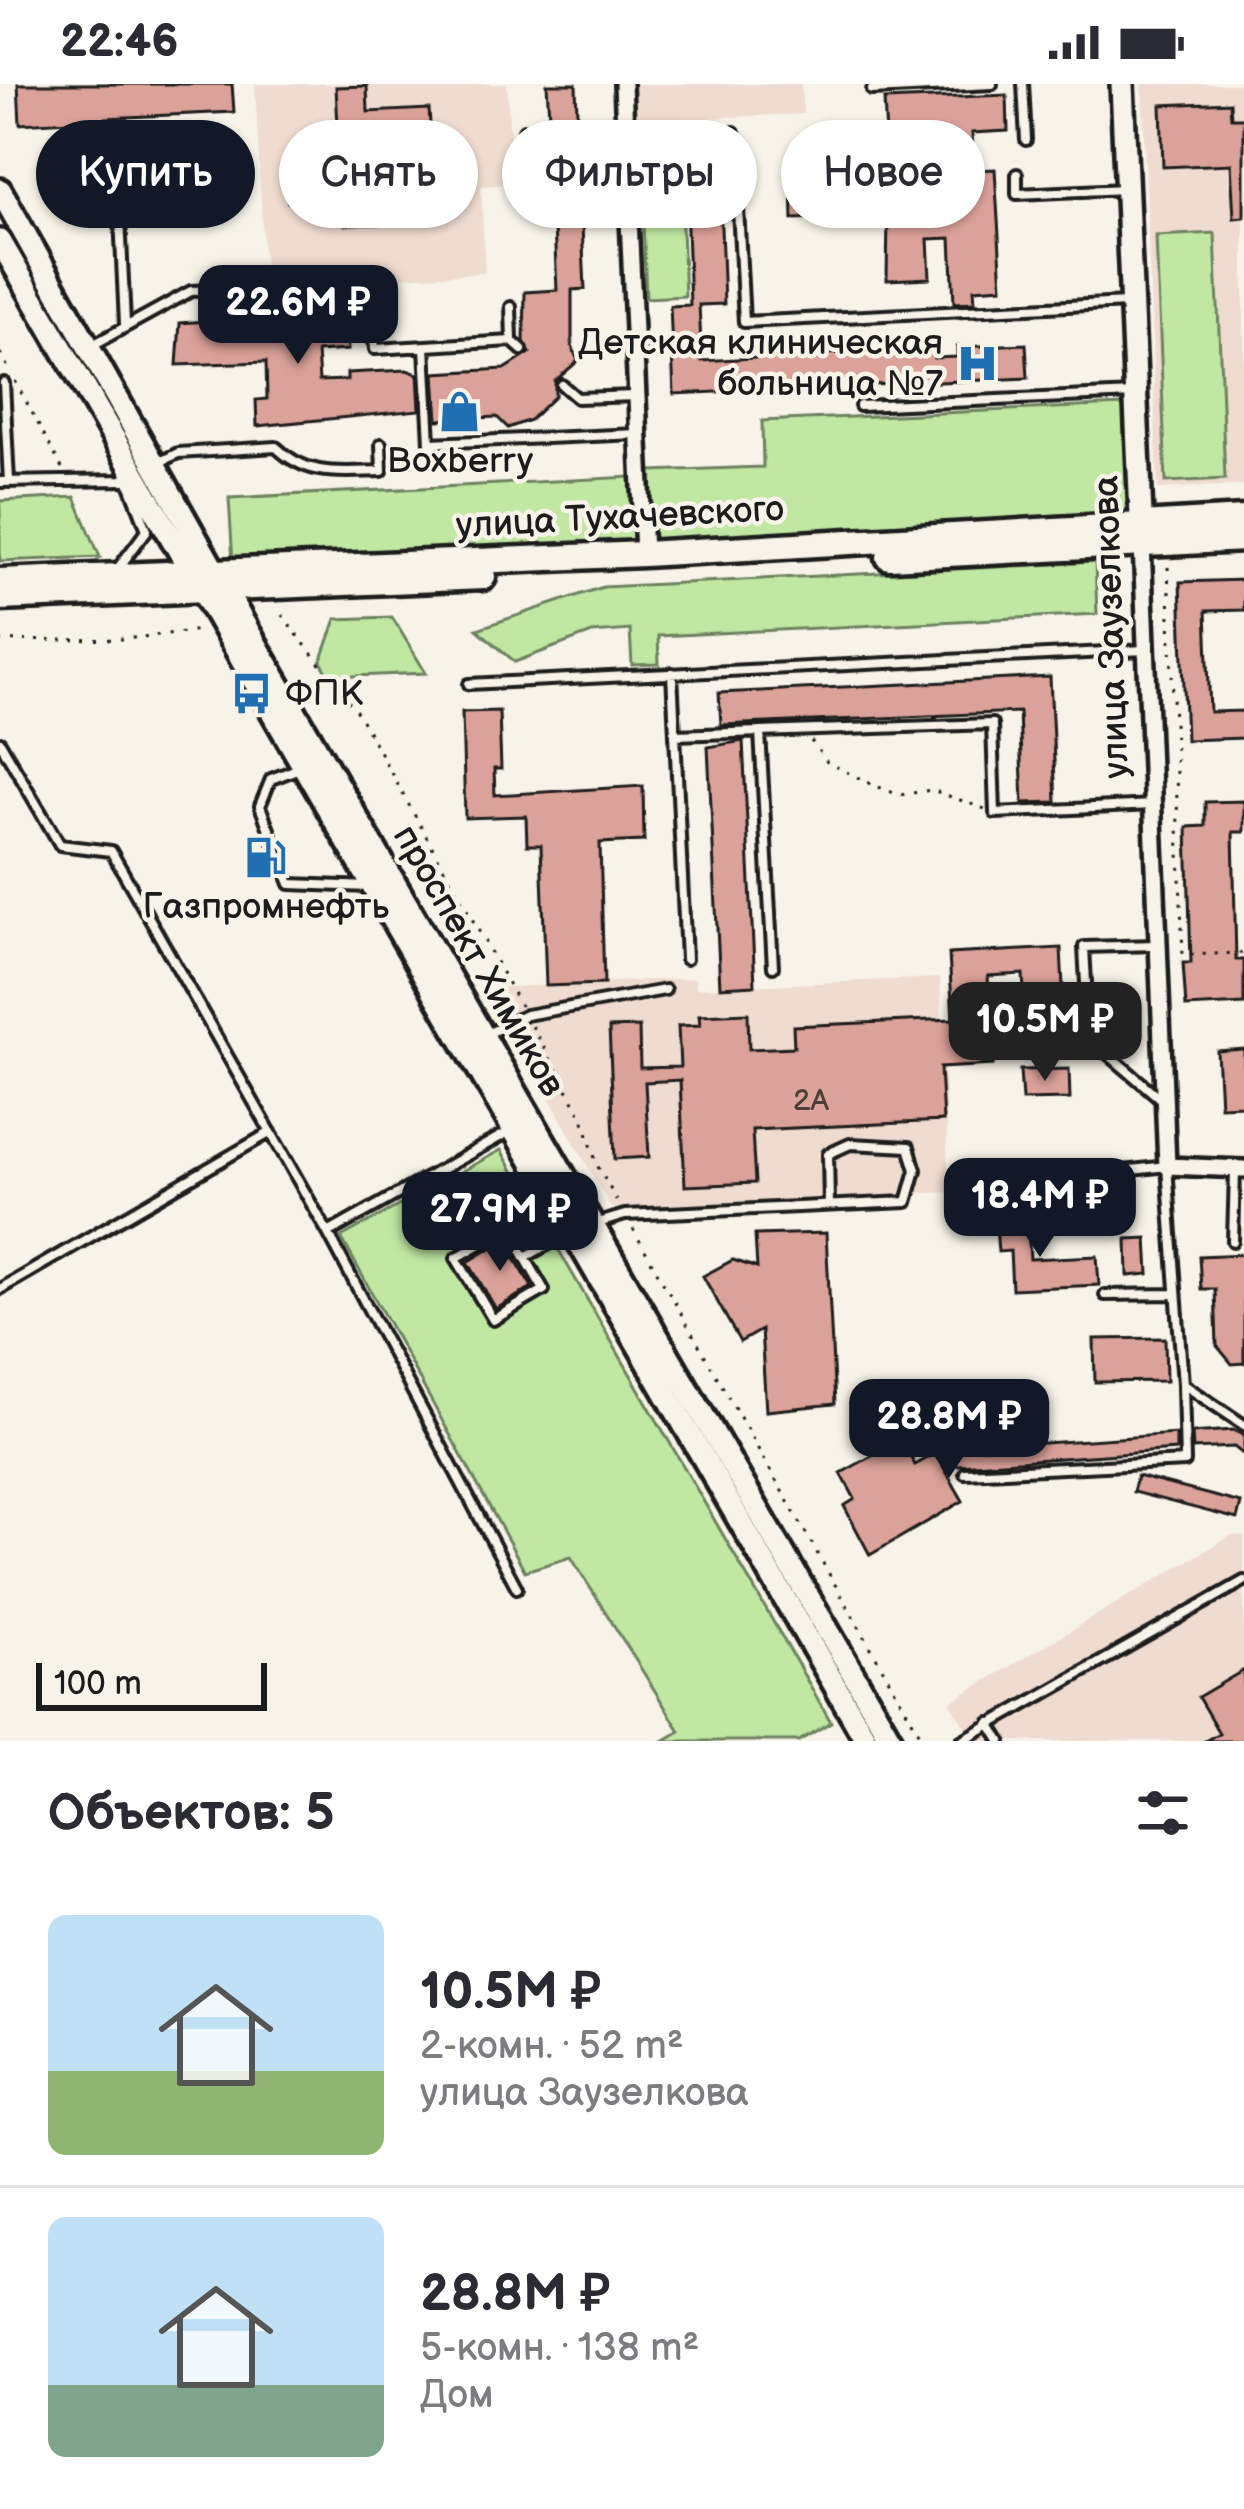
<!DOCTYPE html>
<html lang="ru">
<head>
<meta charset="utf-8">
<style>
  :root { --surface:#fff; --page:#f7f7f7; --text:#2b2b33; --muted:#7c7c81; --line:#e1e1e2; --accent:#111827 }
  body { margin:0; font-family:"Balsamiq Sans",sans-serif; background:var(--page); color:var(--text); height:100vh; display:flex; flex-direction:column; font-size:45px; white-space:nowrap }
  * { box-sizing:border-box; margin:0 }
  p { font-size:39px; color:var(--muted) }
  .icon { flex:none; width:66px; height:66px; fill:none; stroke:currentColor; stroke-width:2; stroke-linecap:round; stroke-linejoin:round }
  .map { position:relative; height:1657px; overflow:hidden }
  .sheet { display:flex; flex-direction:column; background:var(--surface); flex:1 }
  .sheet>* { flex:none }
  .top-card { position:absolute; left:36px; top:36px; width:1173px; height:108px; display:flex; gap:24px }
  .scale { position:absolute; left:36px; bottom:30px; width:231px; box-sizing:border-box; padding-left:12px; border:6px solid #1c1c1c; border-top:0; font-size:33px; line-height:42px; white-space:nowrap; color:#1c1c1c; -webkit-text-stroke:9px #f7f3e8; paint-order:stroke }
  .price { position:absolute; translate:-50% -102px; padding:0 27px; border-radius:24px; background:var(--accent); color:#fff; font-size:39px; line-height:78px; filter:drop-shadow(0 3px 6px #0008) }
  .price::after { content:''; position:absolute; left:50%; top:72px; width:36px; height:27px; margin-left:-18px; background:inherit; clip-path:polygon(0 0,100% 0,50% 100%) }
  .price.selected { background:#222; color:#fff }
  ul { padding:0; list-style:none }
  li { display:flex; align-items:center; gap:36px; height:300px; padding:0 48px }
  li+li { border-top:3px solid var(--line) }
  li span { display:grid; place-items:center; flex:none; width:336px; height:240px; border-radius:18px; color:#555 }
  li>.icon { margin-inline-start:auto }
  span .icon { width:144px; height:144px; fill:#fffc; stroke-width:1 }
  li b { font-size:51px }
  h2 { display:flex; justify-content:space-between; align-items:center; height:144px; padding:0 48px; font-size:51px }
  .chip { padding:0 42px; border-radius:54px; background:var(--surface); box-shadow:0 3px 9px #0004; font-size:42px; line-height:108px }
  .chip.selected { background:var(--accent); color:#fff }
  .status { display:flex; justify-content:space-between; align-items:center; height:84px; padding:0 60px; background:var(--surface); direction:ltr }
  .status svg { height:33px; fill:currentColor }
  .map>svg:first-child { display:block }
  .built { fill:#efdbd0 }
  .green { fill:#c0e8a3; stroke:#6e8260; stroke-width:3 }
  .building { fill:#dba299; stroke:#1c1c1c; stroke-width:3 }
  .lines { fill:none; stroke-linecap:round; stroke-linejoin:round }
  .lane-casing { stroke:#1c1c1c; stroke-width:16 }
  .street-casing { stroke:#1c1c1c; stroke-width:24 }
  .secondary-casing { stroke:#1c1c1c; stroke-width:30 }
  .primary-casing { stroke:#1c1c1c; stroke-width:33 }
  .path { stroke:#1c1c1c; stroke-width:3; stroke-dasharray:3 9; stroke-linecap:butt }
  .lane { stroke:#f7f3e8; stroke-width:8 }
  .street { stroke:#f7f3e8; stroke-width:15 }
  .secondary { stroke:#f7f3e8; stroke-width:21 }
  .primary { stroke:#f7f3e8; stroke-width:24 }
  .labels { text-anchor:middle; dominant-baseline:central; stroke-width:9; stroke-linejoin:round; paint-order:stroke }
  .number-label { font-size:30px; fill:#4c3e3b }
  .poi-label { font-size:36px; fill:#1c1c1c; stroke:#f7f3e8 }
  .street-label { font-size:36px; fill:#1c1c1c; stroke:#f7f3e8 }
</style>
</head>
<body>
<div class="status"><b>22:46</b><svg viewBox="0 0 49 12"><path d="M0 12V9h3v3zM5 12V6h3v6zM10 12V3h3v9zM15 12V0h3v12zM26 1h20v11H26zM47 4h2v5h-2z"/></svg></div>
<div class="map">
<svg width="1244" height="1657" viewBox="0 0 1244 1657">
  <rect width="100%" height="100%" fill="#f7f3e8"/>
  <filter id="ink" filterUnits="userSpaceOnUse"><feTurbulence type="fractalNoise" baseFrequency=".00833" numOctaves="2"/><feDisplacementMap in="SourceGraphic" scale="24" xChannelSelector="R" yChannelSelector="G"/><feConvolveMatrix kernelMatrix="1 2 1 2 8 2 1 2 1" color-interpolation-filters="sRGB"/></filter>
  <g filter="url(#ink)">
    <!-- built -->
    <path class="built" d="M255,0H507L512,100L481,102L485,189L265,199Z
      M635,0H801L803,30L636,37Z
      M1142,0H1244V401L1158,405Z
      M695,894L696,904L940,894L949,1108L611,1124L488,904Z
      M1232,1451L1244,1452V1657H974L950,1618Z"/>
    <!-- green -->
    <path class="green" d="M678,58L685,212L646,214L640,59Z
      M1215,149L1225,395L1166,398L1156,152Z
      M1124,321L1129,437L654,458L651,387L763,383L762,337Z
      M631,393L634,457L233,479L229,414Z
      M75,413L100,473L0,477V417Z
      M1095,478L1097,530L658,552L659,580L632,581L630,546L592,549L515,578L477,545L603,503Z
      M392,533L426,589L330,593L321,578L336,535Z
      M501,1066L831,1638L799,1657H663L680,1647L571,1473L525,1487L341,1153Z"/>
    <!-- building -->
    <path class="building" d="M18,0H232L234,28L106,34L107,54L88,55L87,36L20,40Z
      M547,0H576L577,32L549,33Z
      M367,2L368,28L429,25L431,56L375,58L376,85L449,82L450,112L377,116L379,140L345,141L344,116L288,118L286,85L340,83L336,3Z
      M1007,11L1008,47L972,49L974,86L995,85L1002,203L974,205L975,218L954,219L951,154L928,155L930,194L887,196L888,132L793,135L792,99L936,95L933,51L886,53L884,16Z
      M1230,18L1231,34H1244V133L1234,134L1231,80L1163,83L1161,21Z
      M578,56L585,205L572,206V262L578,277L555,297V312L530,336L508,344L497,333L438,336L435,289L505,285L530,269L524,257L525,208L557,206L550,58Z
      M718,67L724,220L699,221L702,277L934,264V274L957,273V263L1026,260L1028,294L674,310L670,222L690,221L684,69Z
      M346,227L348,266L317,268L319,297L347,296V289L407,286L418,290L420,326L257,342L256,316L267,315L266,278L177,281L180,239Z
      M1244,496V526L1206,527L1210,628L1244,627V654L1186,656L1180,498Z
      M1050,593L1056,718L1023,719L1019,628L721,641L719,609Z
      M499,627L501,685H494L495,711L643,702L644,757L600,759L604,900L546,902L541,761H527L526,732L465,734L462,628Z
      M743,657L755,901L720,903L708,663Z
      M1244,717V748H1233L1236,876H1244V920L1186,923L1183,879H1191L1187,743L1205,742V718Z
      M1061,864L1064,923L1025,925L1023,890L988,892L993,981L940,984L943,1037L752,1046L755,1099L685,1102L680,996L645,998L649,1073L615,1075L609,944L639,943L640,984L680,983L678,942L700,941L699,931L748,929L749,965L794,963L793,942L953,935L949,870Z
      M1244,965V1021L1220,1022L1217,967Z
      M1069,985L1070,1015L1022,1016L1020,986Z
      M1027,1129L1030,1175L1097,1172L1099,1201L1012,1205L1010,1167L998,1168L995,1131Z
      M826,1149L835,1320L766,1327L761,1246L740,1258L703,1192L733,1176L757,1184L755,1151Z
      M1147,1154L1149,1190L1128,1192L1127,1155Z
      M504,1156L532,1203L496,1225L468,1178Z
      M1244,1170V1279L1232,1280L1217,1262L1215,1205H1201L1199,1172Z
      M1165,1254L1166,1297L1095,1298L1094,1255Z
      M1233,1346L1244,1351V1371L1234,1363L1193,1365L1192,1349Z
      M1176,1350V1366L943,1382L963,1417L870,1471L844,1422L855,1415L841,1389L901,1356L915,1381L942,1366Z
      M1137,1392L1241,1419L1237,1435L1133,1408Z
      M1244,1586V1657H1205L1219,1649L1198,1613Z"/>
    <g class="lines">
      <defs>
        <path id="lane" d="M1023,0L1026,56
          M872,6L992,0
          M524,46L624,41
          M734,48L744,238L1127,219
          M118,89L125,240
          M1017,90V110L1125,105
          M511,223L512,257
          M89,263L191,207L367,200L375,265L512,257L522,266
          M425,263L430,359L638,350
          M4,299L9,398
          M562,301L577,314L636,312
          M860,322L1134,310
          M158,379L178,369L276,363C308,394 340,388 382,387L381,360
          M0,398L124,396
          M119,483L147,446L125,388
          M672,589L686,875
          M469,600L1145,566
          M675,651L760,648
          M0,658L60,761L111,767L328,1149L512,1046
          M302,683L271,695L260,722L290,800L370,803
          M1157,861L1084,863L1089,954L1163,1017
          M773,883L760,648L992,640L995,729L1152,721
          M487,950L526,931L665,906
          M1009,1111L1052,1095L1167,1082L1183,1300L1244,1341
          M598,1139L625,1131L907,1118L916,1086L909,1063L850,1060L828,1070L829,1121
          M328,1149L517,1504
          M1233,1157L1235,1087
          M525,1173L544,1206L493,1236L456,1174L508,1144L525,1173L568,1150
          M0,1205L271,1048
          M1105,1211L1175,1210
          M965,1389L1185,1378L1183,1302
          M990,1639L1001,1657
          M961,1657L1244,1497"/>
        <path id="street" d="M623,0L644,470
          M1142,460L1167,1082L1244,1085"/>
        <path id="secondary" d="M1122,0L1142,455
          M0,106L243,538L892,1657
          M0,157L867,1657"/>
        <path id="primary" d="M889,473L1244,455
          M0,497L644,470L1244,435
          M0,514L483,493"/>
      </defs>
      <!-- lane casing -->
      <use href="#lane" class="lane-casing"/>
      <!-- street casing -->
      <use href="#street" class="street-casing"/>
      <!-- secondary casing -->
      <use href="#secondary" class="secondary-casing"/>
      <!-- primary casing -->
      <use href="#primary" class="primary-casing"/>
      <!-- path -->
      <path class="path" d="M0,269L11,289
        M15,297L62,384
        M1168,483L1183,871L1244,869
        M282,531L359,631L521,923
        M0,557L125,555L201,546
        M811,657L827,678L871,700L899,711L932,706L985,725
        M532,942L583,1034L597,1081L619,1121
        M633,1145L924,1657"/>
      <!-- lane -->
      <use href="#lane" class="lane"/>
      <!-- street -->
      <use href="#street" class="street"/>
      <!-- secondary -->
      <use href="#secondary" class="secondary"/>
      <!-- primary -->
      <use href="#primary" class="primary"/>
    </g>
  </g>
  <!-- icons -->
  <defs>
    <symbol id="hospital-bare" viewBox="-9 -9 18 18"><path d="M-5-5h3v3.5h4V-5h3V5h-3V1.5h-4V5h-3Z" fill="#1f6fb2" stroke="#f7f3e8" stroke-width="2.5" paint-order="stroke"/></symbol>
    <symbol id="shop-bare" viewBox="-9 -9 18 18"><path d="M-5-2.5h2.3a2.7 3.5 0 0 1 5.4 0H5L5.5 6h-11ZM-1.5-2.5h3a1.5 2.3 0 0 0-3 0Z" fill="#1f6fb2" stroke="#f7f3e8" stroke-width="2.5" paint-order="stroke"/></symbol>
    <symbol id="bus-bare" viewBox="-9 -9 18 18"><path d="M-5-6H5V4H4V6H2V4H-2V6H-4V4H-5ZM-3.5-4V0h7V-4ZM-3.5 1.2v1.5H-2V1.2ZM2 1.2v1.5H3.5V1.2Z" fill="#1f6fb2" stroke="#f7f3e8" stroke-width="2.5" paint-order="stroke"/></symbol>
    <symbol id="fuel-bare" viewBox="-9 -9 18 18"><path d="M-5.5-6h7V0h2V4h1.3V-2.5L3-4.5l.8-.8L6-3V5H2.5V1h-1V6h-7ZM-4.2-4.7v3.2H.2V-4.7Z" fill="#1f6fb2" stroke="#f7f3e8" stroke-width="2.5" paint-order="stroke"/></symbol>
  </defs>
  <g fill-rule="evenodd">
    <use href="#hospital-bare" x="948" y="250" width="59" height="59"/>
    <use href="#shop-bare" x="430" y="298" width="59" height="59"/>
    <use href="#bus-bare" x="222" y="580" width="59" height="59"/>
    <use href="#fuel-bare" x="236" y="744" width="59" height="59"/>
  </g>
  <g class="labels">
    <!-- number labels -->
    <g class="number-label">
      <text x="811" y="1017">2А</text>
    </g>
    <!-- poi labels -->
    <g class="poi-label">
      <text x="943" y="259" text-anchor="end">Детская клиническая<tspan x="943" dy="41">больница №7</tspan></text>
      <text x="460" y="377">Boxberry</text>
      <text x="285" y="610" text-anchor="start">ФПК</text>
      <text x="266" y="823">Газпромнефть</text>
    </g>
    <!-- street labels -->
    <g class="street-label">
      <text transform="translate(620 434) rotate(-3)">улица Тухачевского</text>
      <text transform="translate(1112 543) rotate(-92)">улица Заузелкова</text>
      <text transform="translate(478 877) rotate(60)">проспект Химиков</text>
    </g>
  </g>
</svg>
<div class="scale">100 m</div>
<b class="price" style="left:298px;top:283px">22.6M ₽</b>
<b class="price selected" style="left:1045px;top:1000px">10.5M ₽</b>
<b class="price" style="left:1040px;top:1176px">18.4M ₽</b>
<b class="price" style="left:500px;top:1190px">27.9M ₽</b>
<b class="price" style="left:949px;top:1397px">28.8M ₽</b>
<div class="top-card">
<a class="chip selected">Купить</a>
<a class="chip">Снять</a>
<a class="chip">Фильтры</a>
<a class="chip">Новое</a>
</div>
</div>
<section class="sheet">
<h2>Объектов: 5<svg class="icon" aria-label="filters" viewBox="0 0 24 24"><path d="M4 7h16M4 17h16"/><circle cx="9" cy="7" r="2"/><circle cx="15" cy="17" r="2"/></svg></h2>
<ul>
<li><span style="background:linear-gradient(#bfe0f5 65%,#8fb573 0)"><svg class="icon" aria-label="home" viewBox="0 0 24 24"><path d="M3 11l9-7 9 7M6 9v11h12V9"/></svg></span><div><b>10.5M ₽</b><p>2-комн. · 52 m²</p><p>улица Заузелкова</p></div></li>
<li><span style="background:linear-gradient(#bfe0f5 70%,#7fa58c 0)"><svg class="icon" aria-label="home" viewBox="0 0 24 24"><path d="M3 11l9-7 9 7M6 9v11h12V9"/></svg></span><div><b>28.8M ₽</b><p>5-комн. · 138 m²</p><p>Дом</p></div></li>
</ul>
</section>
</body>
</html>
